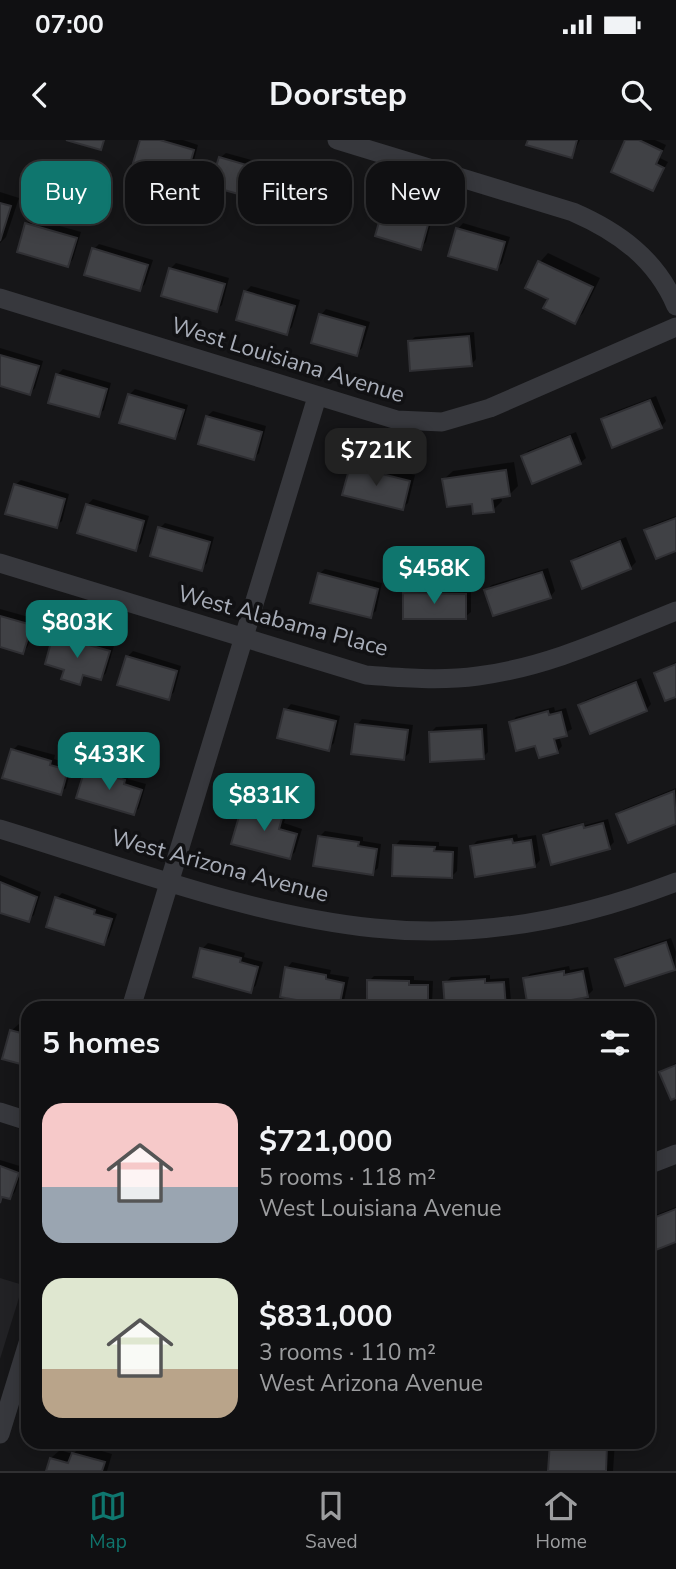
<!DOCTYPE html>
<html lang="en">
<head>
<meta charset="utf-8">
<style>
  :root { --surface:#101012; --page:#19191b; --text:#f1f3f6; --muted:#9c9d9f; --line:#303032; --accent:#0f766e }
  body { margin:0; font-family:"Nunito Sans",sans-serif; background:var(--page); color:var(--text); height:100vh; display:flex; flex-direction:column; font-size:26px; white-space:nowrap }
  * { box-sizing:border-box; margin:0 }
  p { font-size:23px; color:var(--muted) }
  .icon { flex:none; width:38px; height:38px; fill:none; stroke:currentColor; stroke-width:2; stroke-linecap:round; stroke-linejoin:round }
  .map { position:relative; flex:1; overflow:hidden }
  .details { position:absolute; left:21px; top:861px; width:634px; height:448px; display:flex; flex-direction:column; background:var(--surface); border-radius:21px; box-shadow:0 4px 18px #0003,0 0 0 2px var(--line) }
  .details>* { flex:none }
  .guide { position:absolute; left:21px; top:21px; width:635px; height:63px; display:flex; gap:14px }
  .price { position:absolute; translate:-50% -60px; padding:0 16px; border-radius:14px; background:var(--accent); color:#fff; font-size:23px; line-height:46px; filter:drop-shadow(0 2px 4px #0008) }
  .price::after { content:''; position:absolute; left:50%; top:42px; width:21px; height:16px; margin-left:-10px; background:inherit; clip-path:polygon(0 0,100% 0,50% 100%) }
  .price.active { background:#222; color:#fff }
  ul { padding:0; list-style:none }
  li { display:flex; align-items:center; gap:21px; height:175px; padding:0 21px }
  li span { display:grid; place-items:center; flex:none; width:196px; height:140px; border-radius:21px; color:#555 }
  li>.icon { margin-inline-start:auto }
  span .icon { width:84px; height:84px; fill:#fffc; stroke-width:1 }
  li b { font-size:30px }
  h2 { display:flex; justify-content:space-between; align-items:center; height:84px; padding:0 21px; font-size:30px }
  .pill { padding:0 24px; border-radius:21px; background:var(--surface); box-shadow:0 4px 18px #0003,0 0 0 2px var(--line); font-size:24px; line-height:63px }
  .pill.active { background:var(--accent); color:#fff }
  .status { display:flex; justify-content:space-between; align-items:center; height:49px; padding:0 35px; background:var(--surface); direction:ltr }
  .status svg { height:19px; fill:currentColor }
  header { display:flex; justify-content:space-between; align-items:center; height:91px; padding:0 21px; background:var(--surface); font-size:32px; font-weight:700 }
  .tabs { display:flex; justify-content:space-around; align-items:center; height:98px; border-top:2px solid var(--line); background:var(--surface); font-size:19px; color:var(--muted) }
  .tabs a { display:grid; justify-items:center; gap:4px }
  .tabs .active { color:var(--accent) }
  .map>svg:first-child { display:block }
  .built { fill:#222225 }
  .shadow { fill:#0007 }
  .building { fill:#404145; stroke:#303034; stroke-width:2 }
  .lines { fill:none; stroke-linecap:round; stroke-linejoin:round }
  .street { stroke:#37383d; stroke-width:19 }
  .labels { text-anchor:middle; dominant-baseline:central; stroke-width:7; stroke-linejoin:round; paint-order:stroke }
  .street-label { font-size:23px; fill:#a8adb8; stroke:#111113 }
</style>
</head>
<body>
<div class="status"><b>07:00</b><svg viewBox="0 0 49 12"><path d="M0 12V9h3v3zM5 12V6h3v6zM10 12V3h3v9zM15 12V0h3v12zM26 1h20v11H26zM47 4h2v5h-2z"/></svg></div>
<header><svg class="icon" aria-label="back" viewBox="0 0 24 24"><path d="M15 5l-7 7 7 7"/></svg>Doorstep<svg class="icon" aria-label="search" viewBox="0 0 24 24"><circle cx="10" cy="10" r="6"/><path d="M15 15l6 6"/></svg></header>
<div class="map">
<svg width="676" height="1331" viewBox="0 0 676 1331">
  <rect width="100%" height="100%" fill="#161618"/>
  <!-- built -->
  <path class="built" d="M0,1138L23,1145L0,1219Z"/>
  <!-- shadow -->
  <path class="shadow" d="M141,0H183L198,5L191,31L185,36Z
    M530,0H580L572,16Z
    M627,0H655L666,5L660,18L668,22L652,49Z
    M226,13L269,25L261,51L256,57L220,18Z
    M307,37L351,49L343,76L337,81L302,42Z
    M0,52L19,58L6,97L0,103Z
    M390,63L433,75L426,102L420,108L385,69Z
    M32,78L81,92L73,119L68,125L27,84Z
    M463,83L510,97L502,123L497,128L458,89Z
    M99,104L153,120L145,144L140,149L94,109Z
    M548,113L600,138L583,173L574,182L551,158L527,147L540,122Z
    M176,123L229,138L222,165L216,170L163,155L171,128Z
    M251,146L300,160L292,187L286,193L245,152Z
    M326,169L370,182L362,208L356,214L321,175Z
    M474,192L476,219L471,225L409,202L415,197Z
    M0,208L43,221L35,248L30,253L0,245Z
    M63,229L111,243L104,270L98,275L57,235Z
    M135,249L188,265L180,291L175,297L129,255Z
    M656,256L666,281L661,287L603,280L608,274Z
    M213,271L266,286L259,313L253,319L207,276Z
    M576,292L586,318L580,323L523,316L528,311Z
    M357,321L415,335L408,363L402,368L352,327Z
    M514,322L518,346L509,355L501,356L502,361L493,370L473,362L444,339L453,331Z
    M21,340L69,354L62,381L56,386L15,345Z
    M93,359L149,376L141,403L135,409L87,365Z
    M676,376V409L646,391L652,385Z
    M165,383L214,397L207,423L201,429L160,388Z
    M626,397L636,422L630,428L573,421L578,416Z
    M548,428L555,451L550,457L486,450L492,445Z
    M325,429L382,443L376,471L370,476L319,434Z
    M410,448L471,449V472L465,477L405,454Z
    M0,469L36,479L28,506L23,512L0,505Z
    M60,490L114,506L106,533L101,538L86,534L80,543L66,529L55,496Z
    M133,511L181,526L174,552L168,558L127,517Z
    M676,522V555L656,533Z
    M641,538L651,564L646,570L580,565L586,560Z
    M291,564L340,576L334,603L328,609L286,570Z
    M554,567L555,571L566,568L572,589L559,596L562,606L557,612L537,603L511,583L516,577Z
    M362,579L413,585L409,613L404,618L357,585Z
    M487,584L488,612L483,617L431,592L436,587Z
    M18,605L55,615L54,619L72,625L66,648L60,653L13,610Z
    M92,624L129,635L128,639L146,644L139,668L134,673L86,630Z
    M676,648V682L629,700L618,674L624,669Z
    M266,659L289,666L284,683L302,689L295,712L290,717L233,703L242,674L247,668L258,671Z
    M608,679L614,702L609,707L545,696L550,690L589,681L549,692V695Z
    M325,691L363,697V701L381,704L378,728L372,733L319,697Z
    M517,694L518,698L536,695L540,720L535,726L472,706L477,701Z
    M400,700L439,702V706L458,707L457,731L452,736L395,706Z
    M0,735L41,752L34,775L28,780L0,772Z
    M62,753L117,774L109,797L104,803L57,758Z
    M671,798L676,812L674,828L617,819L623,814Z
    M208,803L245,813L244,817L263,822L256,845L251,851L202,809Z
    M292,822L331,830L330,834L349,837L344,861L339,867L287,828Z
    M569,826L570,830L588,827L593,850L587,856L525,839L530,834Z
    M490,835V839L509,838L511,861L505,867L447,868L445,843L451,837Z
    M374,836H414V840L433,841L432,864L429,868H369V841Z
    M28,882V924L11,891L20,883Z
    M676,923V956L661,932Z
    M0,1020L23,1027L15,1052L10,1057L5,1056L0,1063Z
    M676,1067V1100L648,1111V1078Z
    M615,1302L613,1331H550L553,1302Z
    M82,1305L112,1314L107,1331H47L51,1318L60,1310L73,1314Z"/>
  <!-- building -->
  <path class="building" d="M66,0H104L101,10Z
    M140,0H160L194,10L186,38L133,23Z
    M528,0H577L572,18L526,5Z
    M625,0H639L662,11L656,24L664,28L653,51L611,32Z
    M219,17L264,30L256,59L210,46Z
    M300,41L346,54L338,83L292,70Z
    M0,63L11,66L0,101Z
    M383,68L429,81L421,110L375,96Z
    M25,83L77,98L68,127L17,112Z
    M456,88L505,102L497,130L448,116Z
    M92,108L148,125L140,151L84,135Z
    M538,121L593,147L575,184L543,168L548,159L525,148Z
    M169,128L225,144L217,172L161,156Z
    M244,151L295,166L287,195L236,180Z
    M319,174L365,187L357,216L311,203Z
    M469,196L472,226L410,231L408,201Z
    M0,215L39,226L30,255L0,246Z
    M56,234L107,249L99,277L48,263Z
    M128,254L184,270L175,299L119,283Z
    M650,260L662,288L612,308L601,279Z
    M206,276L262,292L254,320L198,304Z
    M570,296L581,324L532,344L521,316Z
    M350,326L410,341L403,370L342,355Z
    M506,330L510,356L492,359L494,372L473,374L472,364L447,367L442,339Z
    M14,344L65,359L57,388L5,374Z
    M86,364L144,381L136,411L77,393Z
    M676,378V411L656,419L644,390Z
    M158,387L210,402L202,431L150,416Z
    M620,401L631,429L582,449L571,421Z
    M542,432L551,458L493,476L484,450Z
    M318,433L378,449L371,478L310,463Z
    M403,453L466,454V479H403Z
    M0,476L32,485L23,514L0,507Z
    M53,495L110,511L101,540L83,535L80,545L61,539L64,530L45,524Z
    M126,516L177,531L169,560L117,545Z
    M676,524V557L665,561L654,533Z
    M636,542L647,571L590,594L578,565Z
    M284,569L336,581L329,611L277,598Z
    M548,571L549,575L561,572L567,596L554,599L558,613L539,618L535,606L516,611L509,582Z
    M355,584L408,590L404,620L351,614Z
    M482,589L484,619L430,622L429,592Z
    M11,609L51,621L50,625L68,630L61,655L2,638Z
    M85,629L125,640L124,644L142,650L134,675L76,658Z
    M674,651L676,684L628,703L616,674Z
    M259,664L284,671L279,689L297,694L290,719L231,704L240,673L255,677Z
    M603,683L610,709L551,725L543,695L583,684L584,688Z
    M318,696L359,702L358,706L377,709L373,735L313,726Z
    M512,699L513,703L531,700L535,727L475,737L470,706Z
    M393,705L435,707L434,711L453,712L452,738L392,736Z
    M0,742L37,757L29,782L0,773Z
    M55,757L95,770L94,774L112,779L104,805L46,787Z
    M666,802L675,830L625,846L615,819Z
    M200,808L241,818L240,822L258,827L251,853L193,837Z
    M285,827L326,835V839L344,843L339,868L280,857Z
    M564,831V835L583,831L588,857L528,868L523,838Z
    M485,839V843L504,842L506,868H445L443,842Z
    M367,840L409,841V845H428V868H367Z
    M24,883L28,885V926L2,919L10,890L21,893Z
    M676,925V958L671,960L659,932Z
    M0,1026L19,1033L10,1059L2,1057L0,1063Z
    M676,1069V1102L648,1113V1080Z
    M550,1302L607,1306L606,1331H548Z
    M72,1313L105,1322L102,1331H46L50,1318L68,1323Z"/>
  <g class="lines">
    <!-- street -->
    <path class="street" d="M337,0L573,72C619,92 656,119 676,166
      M0,158L397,280L442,282L490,268L676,187
      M0,423L366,535C403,538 441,541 478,536C548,527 611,497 676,471
      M0,689C122,726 248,775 374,788C477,799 580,779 676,742
      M131,868L317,257
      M0,972L28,981
      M648,1025L676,1014
      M0,1294L28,1203"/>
  </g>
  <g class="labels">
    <!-- street labels -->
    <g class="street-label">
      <text transform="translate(288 220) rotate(17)">West Louisiana Avenue</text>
      <text transform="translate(283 481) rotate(15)">West Alabama Place</text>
      <text transform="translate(220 726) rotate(15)">West Arizona Avenue</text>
    </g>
  </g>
</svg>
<b class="price active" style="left:376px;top:348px">$721K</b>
<b class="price" style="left:434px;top:466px">$458K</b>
<b class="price" style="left:77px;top:520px">$803K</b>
<b class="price" style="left:109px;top:652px">$433K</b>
<b class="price" style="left:264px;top:693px">$831K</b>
<div class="guide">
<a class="pill active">Buy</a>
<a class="pill">Rent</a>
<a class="pill">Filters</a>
<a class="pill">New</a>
</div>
<section class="details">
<h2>5 homes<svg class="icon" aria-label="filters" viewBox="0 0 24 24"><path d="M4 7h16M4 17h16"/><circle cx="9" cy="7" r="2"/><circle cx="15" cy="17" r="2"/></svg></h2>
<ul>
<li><span style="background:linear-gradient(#f6c9c9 60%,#9aa5b1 0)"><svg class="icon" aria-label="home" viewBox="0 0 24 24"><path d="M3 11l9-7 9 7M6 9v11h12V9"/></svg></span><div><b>$721,000</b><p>5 rooms · 118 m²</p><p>West Louisiana Avenue</p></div></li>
<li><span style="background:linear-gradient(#dfe7d0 65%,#b9a48a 0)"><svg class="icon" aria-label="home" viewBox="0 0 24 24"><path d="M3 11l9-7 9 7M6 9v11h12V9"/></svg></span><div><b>$831,000</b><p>3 rooms · 110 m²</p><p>West Arizona Avenue</p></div></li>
</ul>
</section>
</div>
<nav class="tabs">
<a class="active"><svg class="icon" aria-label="map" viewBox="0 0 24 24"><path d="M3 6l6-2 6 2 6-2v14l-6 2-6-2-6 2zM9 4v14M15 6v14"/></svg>Map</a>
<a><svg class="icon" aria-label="saved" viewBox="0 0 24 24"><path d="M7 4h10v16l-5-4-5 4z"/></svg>Saved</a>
<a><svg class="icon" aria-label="home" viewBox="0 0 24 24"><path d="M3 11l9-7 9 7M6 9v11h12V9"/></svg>Home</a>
</nav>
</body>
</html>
